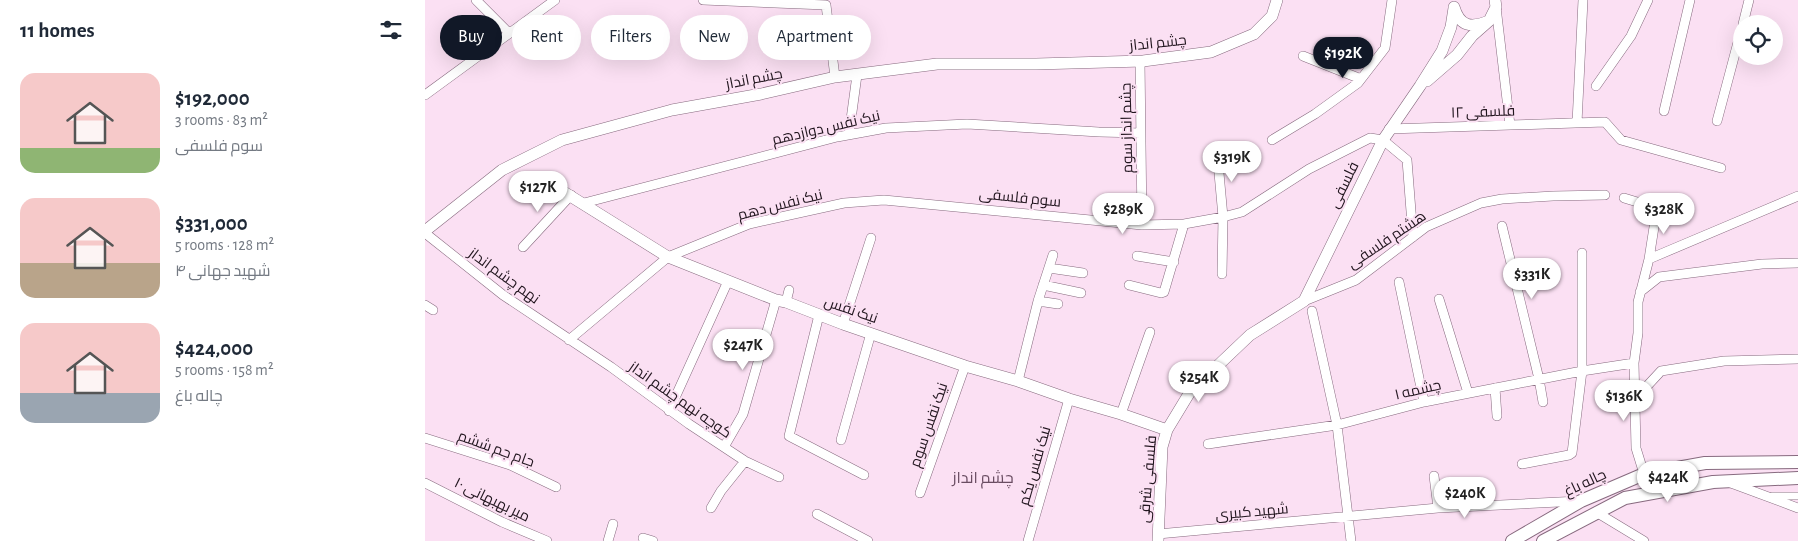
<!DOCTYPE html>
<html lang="en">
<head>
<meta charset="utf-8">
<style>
  :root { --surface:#fff; --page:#f2f2f3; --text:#1f2937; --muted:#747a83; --accent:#111827 }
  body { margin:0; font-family:"Alegreya Sans",Cairo,sans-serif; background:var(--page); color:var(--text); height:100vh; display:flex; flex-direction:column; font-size:19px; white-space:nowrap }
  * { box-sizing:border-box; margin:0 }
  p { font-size:16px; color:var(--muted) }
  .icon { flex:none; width:28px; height:28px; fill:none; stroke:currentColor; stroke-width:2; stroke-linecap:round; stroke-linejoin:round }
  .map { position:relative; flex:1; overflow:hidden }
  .sheet { display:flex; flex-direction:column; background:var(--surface); width:425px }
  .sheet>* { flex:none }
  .banner { position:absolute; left:15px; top:15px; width:475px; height:45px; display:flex; gap:10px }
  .fabs { position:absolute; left:1308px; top:15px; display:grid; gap:10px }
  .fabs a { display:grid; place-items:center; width:50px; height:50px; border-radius:50%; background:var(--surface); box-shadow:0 5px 20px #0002; font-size:25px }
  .price { position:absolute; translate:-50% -42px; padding:0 11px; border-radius:18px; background:#fff; color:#222; font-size:16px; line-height:32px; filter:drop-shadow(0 1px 2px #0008) }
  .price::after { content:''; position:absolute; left:50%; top:30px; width:15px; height:11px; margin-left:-8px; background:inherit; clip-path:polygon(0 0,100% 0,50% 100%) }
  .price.selected { background:var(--accent); color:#fff }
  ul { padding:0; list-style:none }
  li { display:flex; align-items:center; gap:15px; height:125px; padding:0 20px }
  li span { display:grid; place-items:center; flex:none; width:140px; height:100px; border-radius:15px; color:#555 }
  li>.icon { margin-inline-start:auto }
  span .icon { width:60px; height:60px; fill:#fffc; stroke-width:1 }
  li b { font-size:21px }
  h2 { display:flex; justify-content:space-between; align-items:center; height:60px; padding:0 20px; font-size:21px }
  .tag { padding:0 18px; border-radius:22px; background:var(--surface); box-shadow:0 5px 20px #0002; font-size:18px; line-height:45px }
  .tag.selected { background:var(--accent); color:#fff }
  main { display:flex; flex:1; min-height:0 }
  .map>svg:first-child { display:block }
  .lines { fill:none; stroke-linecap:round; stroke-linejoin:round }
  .pedestrian-casing { stroke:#876a7f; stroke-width:8 }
  .minor-casing { stroke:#876a7f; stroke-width:10 }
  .tertiary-casing { stroke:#876a7f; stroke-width:12 }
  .secondary-casing { stroke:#876a7f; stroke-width:14 }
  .pedestrian { stroke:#fff; stroke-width:7 }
  .minor { stroke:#fff; stroke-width:9 }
  .tertiary { stroke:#fff; stroke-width:11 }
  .secondary { stroke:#fff; stroke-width:12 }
  .labels { text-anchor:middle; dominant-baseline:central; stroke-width:4; stroke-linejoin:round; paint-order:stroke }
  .street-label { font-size:15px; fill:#21151e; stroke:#fbe0f3 }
  .neighbourhood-label { font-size:16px; fill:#6a4d62; stroke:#fbe0f3 }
</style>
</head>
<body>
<main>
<section class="sheet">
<h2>11 homes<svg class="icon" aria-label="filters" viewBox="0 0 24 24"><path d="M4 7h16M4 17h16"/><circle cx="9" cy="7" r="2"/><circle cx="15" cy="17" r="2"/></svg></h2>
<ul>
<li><span style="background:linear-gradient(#f6c9c9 75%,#8fb573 0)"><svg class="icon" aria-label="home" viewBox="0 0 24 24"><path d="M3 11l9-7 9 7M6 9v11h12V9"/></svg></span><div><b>$192,000</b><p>3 rooms · 83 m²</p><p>سوم فلسفی</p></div></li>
<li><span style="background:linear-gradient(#f6c9c9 65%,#b9a48a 0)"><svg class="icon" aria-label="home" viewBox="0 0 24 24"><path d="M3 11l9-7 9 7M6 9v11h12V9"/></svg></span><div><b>$331,000</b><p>5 rooms · 128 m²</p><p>۴ شهید جهانی</p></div></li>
<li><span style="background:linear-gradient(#f6c9c9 70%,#9aa5b1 0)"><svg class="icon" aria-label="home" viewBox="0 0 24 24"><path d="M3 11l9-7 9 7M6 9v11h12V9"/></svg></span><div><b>$424,000</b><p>5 rooms · 158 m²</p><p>چاله باغ</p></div></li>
</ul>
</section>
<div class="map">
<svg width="1373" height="541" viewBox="0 0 1373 541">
  <rect width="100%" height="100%" fill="#fbe0f3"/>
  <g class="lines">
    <defs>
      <path id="pedestrian" d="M1347,496H1373"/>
      <path id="minor" d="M51,0L84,33
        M278,0L401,5
        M401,5L410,77
        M1071,7L1085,125
        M1318,24L1324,0
        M878,56L936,79
        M715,61L717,225
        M1171,86L1206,36L1223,0
        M0,95L130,0
        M1239,111L1265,0
        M1292,121L1316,31
        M1152,123L1158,0
        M964,129L1180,122L1196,140L1296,168
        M424,134L432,75
        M847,140L890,114L933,83L960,48L967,0
        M792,151L798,217L797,274
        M1199,198L1232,208L1224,259
        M159,203L412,137L461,128L542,124L674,132L716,133
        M1077,226L1114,379L1118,402
        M0,233L78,295L186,367L264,424L320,461L354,477
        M98,247L146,195
        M712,256L749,262
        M624,268L658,273
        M974,282L999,402
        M618,285L656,293
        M704,285L736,293L739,292L759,224
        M1215,292L1234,277L1337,264L1373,263
        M1014,299L1043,393
        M613,301L633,304
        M879,301L931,280L1001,227L1056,203L1077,199L1128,196L1180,195
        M361,302L364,290
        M0,305L8,310
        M887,311L912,425L926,541
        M394,315L364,436L439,475
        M418,324L446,238
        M144,340L243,257L324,224L419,203L459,200L717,225L759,224L798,217L817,212L884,169L945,138L958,140L982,160L988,237
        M593,381L613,301L628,255
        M1070,388L1072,416
        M1210,399L1236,371L1299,361L1373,359
        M244,411L303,281
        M696,414L725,332
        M0,438L85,465L131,487
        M416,440L446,333
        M783,444L912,425L999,402L1157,371L1209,363
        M299,447L318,414L351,300
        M1097,464L1144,455L1147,453L1157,371V253
        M1219,474L1211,448L1209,363L1213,333V302L1224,259L1373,196
        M1009,476L1013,508
        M0,483L77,522L122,541
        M1306,483L1373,508
        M495,493L540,366
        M286,508L296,491L320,461
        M1171,512L1219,541
        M392,514L443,541
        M733,534L1013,508L1154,501
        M218,538L228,541
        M183,541L188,524
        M603,541L644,399"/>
      <path id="tertiary" d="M1029,7C1035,27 1046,28 1064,21L1071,7L1070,0
        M1002,81L1032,55L1047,36L1064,21
        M118,179L243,257L351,300L361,302L418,324L540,366L593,381L644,399L696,414L742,430
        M0,231L77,170L137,140L247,110L336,94L410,77L512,64H611L718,61L786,52L829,34L847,16L852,0
        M733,541L737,447L742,430L765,392L825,335L879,301L958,140L995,86L1017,51L1026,27L1029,8"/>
      <path id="secondary" d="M1087,541L1156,501L1219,474L1280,463L1373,462
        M1118,541L1200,498L1288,482L1373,478"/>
    </defs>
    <!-- pedestrian casing -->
    <use href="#pedestrian" class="pedestrian-casing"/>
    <!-- minor casing -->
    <use href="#minor" class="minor-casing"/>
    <!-- tertiary casing -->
    <use href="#tertiary" class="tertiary-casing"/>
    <!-- secondary casing -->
    <use href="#secondary" class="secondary-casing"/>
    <!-- pedestrian -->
    <use href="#pedestrian" class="pedestrian"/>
    <!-- minor -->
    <use href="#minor" class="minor"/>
    <!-- tertiary -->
    <use href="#tertiary" class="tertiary"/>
    <!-- secondary -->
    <use href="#secondary" class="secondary"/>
  </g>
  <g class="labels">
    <!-- street labels -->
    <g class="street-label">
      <text transform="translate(733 43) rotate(-6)">چشم انداز</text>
      <text transform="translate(329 79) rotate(-11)">چشم انداز</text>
      <text transform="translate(1058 112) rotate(-2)">۱۲ فلسفی</text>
      <text transform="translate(401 128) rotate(-13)">نیک نفس دوازدهم</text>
      <text transform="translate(702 128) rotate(-91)">چشم انداز سوم</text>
      <text transform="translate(919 185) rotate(-64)">فلسفی</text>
      <text transform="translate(595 198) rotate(6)">سوم فلسفی</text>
      <text transform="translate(355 205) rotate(-14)">نیک نفس دهم</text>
      <text transform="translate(962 240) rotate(-34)">هشتم فلسفی</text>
      <text transform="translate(79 276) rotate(36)">نهم چشم انداز</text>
      <text transform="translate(426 310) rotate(19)">نیک نفس</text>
      <text transform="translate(993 390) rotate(-13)">چشمه ۱</text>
      <text transform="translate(255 400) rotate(35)">کوچه نهم چشم انداز</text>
      <text transform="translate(504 425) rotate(-71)">نیک نفس سوم</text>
      <text transform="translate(71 449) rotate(20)">جام جم ششم</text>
      <text transform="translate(610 466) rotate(-74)">نیک نفس یکم</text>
      <text transform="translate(723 479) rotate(-85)">فلسفی شرقی</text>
      <text transform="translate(1160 483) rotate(-25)">چاله باغ</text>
      <text transform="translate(67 500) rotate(26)">۱۰ میر بهبهانی</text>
      <text transform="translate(827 512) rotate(-5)">شهید کبیری</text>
    </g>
    <!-- neighbourhood labels -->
    <g class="neighbourhood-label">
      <text x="558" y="478">چشم انداز</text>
    </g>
  </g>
</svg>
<div class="fabs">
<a><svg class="icon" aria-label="locate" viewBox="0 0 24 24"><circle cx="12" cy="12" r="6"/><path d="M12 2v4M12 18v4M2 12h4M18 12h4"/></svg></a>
</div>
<b class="price selected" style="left:918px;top:79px">$192K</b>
<b class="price" style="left:807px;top:183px">$319K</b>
<b class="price" style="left:113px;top:213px">$127K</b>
<b class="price" style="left:698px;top:235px">$289K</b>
<b class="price" style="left:1239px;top:235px">$328K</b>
<b class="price" style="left:1107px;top:300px">$331K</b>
<b class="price" style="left:318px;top:371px">$247K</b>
<b class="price" style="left:774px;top:403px">$254K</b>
<b class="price" style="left:1199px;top:422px">$136K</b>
<b class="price" style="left:1243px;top:503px">$424K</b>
<b class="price" style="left:1040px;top:519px">$240K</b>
<div class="banner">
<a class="tag selected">Buy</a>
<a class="tag">Rent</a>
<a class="tag">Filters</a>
<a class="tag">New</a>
<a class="tag">Apartment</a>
</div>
</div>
</main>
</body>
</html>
